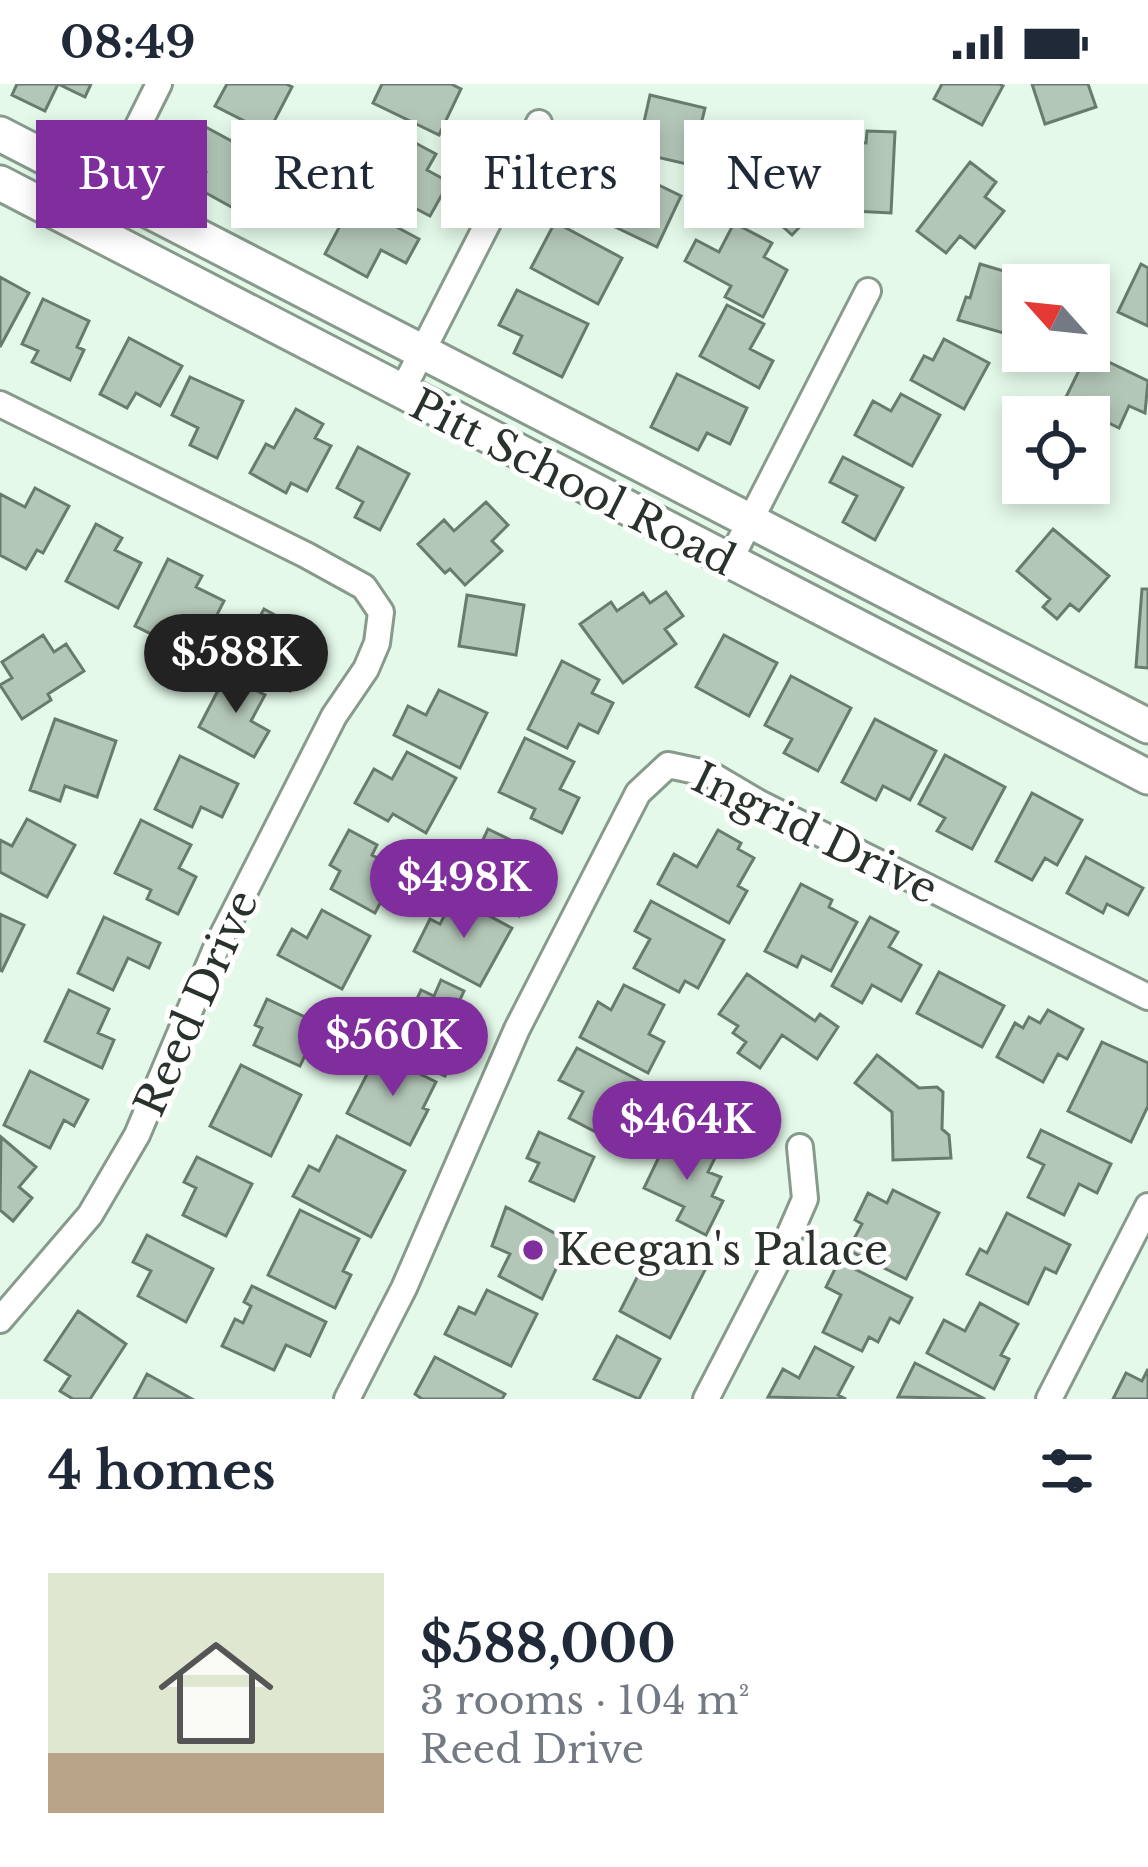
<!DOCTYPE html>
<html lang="en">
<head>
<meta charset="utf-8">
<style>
  :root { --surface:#fff; --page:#f6f6f7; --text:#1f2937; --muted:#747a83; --line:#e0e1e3; --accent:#802d9d }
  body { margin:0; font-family:"Libre Baskerville",serif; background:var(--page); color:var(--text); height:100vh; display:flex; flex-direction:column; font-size:45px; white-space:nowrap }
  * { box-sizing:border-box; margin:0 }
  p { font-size:39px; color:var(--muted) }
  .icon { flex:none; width:66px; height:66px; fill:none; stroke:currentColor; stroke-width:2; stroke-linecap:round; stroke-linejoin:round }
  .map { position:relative; height:1315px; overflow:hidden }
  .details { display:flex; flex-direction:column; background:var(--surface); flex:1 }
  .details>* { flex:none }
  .hud { position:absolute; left:36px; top:36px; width:1077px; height:108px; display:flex; gap:24px }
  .needle { width:78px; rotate:297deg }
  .fabs { position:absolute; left:1002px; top:180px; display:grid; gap:24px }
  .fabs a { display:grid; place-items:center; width:108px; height:108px; border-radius:0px; background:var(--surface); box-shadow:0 6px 18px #0003; font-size:60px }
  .price { position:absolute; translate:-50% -102px; padding:0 27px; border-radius:42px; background:var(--accent); color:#fff; font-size:39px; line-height:78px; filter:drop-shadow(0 3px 6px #0008) }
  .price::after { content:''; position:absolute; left:50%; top:72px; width:36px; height:27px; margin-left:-18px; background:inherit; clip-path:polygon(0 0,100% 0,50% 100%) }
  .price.selected { background:#222; color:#fff }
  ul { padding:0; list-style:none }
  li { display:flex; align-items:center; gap:36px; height:300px; padding:0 48px }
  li+li { border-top:3px solid var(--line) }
  li span { display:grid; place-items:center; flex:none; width:336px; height:240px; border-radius:0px; color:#555 }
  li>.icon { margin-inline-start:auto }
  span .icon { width:144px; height:144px; fill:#fffc; stroke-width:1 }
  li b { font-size:51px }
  h2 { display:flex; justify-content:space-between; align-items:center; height:144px; padding:0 48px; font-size:51px }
  .pill { padding:0 42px; border-radius:0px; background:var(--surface); box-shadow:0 6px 18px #0003; font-size:42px; line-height:108px }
  .pill.selected { background:var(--accent); color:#fff }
  .status { display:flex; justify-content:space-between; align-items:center; height:84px; padding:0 60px; background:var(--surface); direction:ltr }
  .status svg { height:33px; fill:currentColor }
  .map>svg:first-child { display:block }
  .building { fill:#b3c7b8; stroke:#697b6e; stroke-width:3 }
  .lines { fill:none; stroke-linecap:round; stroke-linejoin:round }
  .minor-casing { stroke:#879a8c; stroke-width:30 }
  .secondary-casing { stroke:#879a8c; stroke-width:39 }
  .minor { stroke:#fff; stroke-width:24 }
  .secondary { stroke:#fff; stroke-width:33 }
  .poi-dot { fill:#802d9d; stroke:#fff; stroke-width:4.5 }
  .labels { text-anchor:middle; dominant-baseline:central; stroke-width:10; stroke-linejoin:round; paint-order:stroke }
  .street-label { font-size:42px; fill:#2a322c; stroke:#fff }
  .poi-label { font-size:42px; fill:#2a322c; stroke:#fff; text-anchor:start }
</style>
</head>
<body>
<div class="status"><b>08:49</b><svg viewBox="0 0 49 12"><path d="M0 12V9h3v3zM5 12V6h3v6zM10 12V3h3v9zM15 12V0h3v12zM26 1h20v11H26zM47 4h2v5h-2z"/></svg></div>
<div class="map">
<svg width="1148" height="1315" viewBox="0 0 1148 1315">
  <rect width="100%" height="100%" fill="#e4f9e9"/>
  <!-- building -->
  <path class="building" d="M17,0H91L85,13L58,0L45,27L12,11Z
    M227,0H286L292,3L268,49L215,22Z
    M382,0H451L461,5L439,51L373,19Z
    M942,0H999L1003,2L982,41L934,15Z
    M1032,0H1088L1096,23L1045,40Z
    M650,11L705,24L691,81L630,67L636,45L642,47Z
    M380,40L436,70L427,86L449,98L430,132L359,95L371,73L364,70Z
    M202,41L272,79L244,130L197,104L206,88L184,76Z
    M867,47L895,48L891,129L853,127L854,104L834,103L836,57L866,59Z
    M792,72L824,102L804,125L811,131L792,151L752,115Z
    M970,78L996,98L985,113L1004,127L975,164L960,152L946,169L917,147Z
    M632,88L681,112L657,163L584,128L601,92L625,104Z
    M352,119L419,155L406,179L381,166L367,193L325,170Z
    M555,138L622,174L598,220L531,184Z
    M734,139L772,159L764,173L787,186L763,233L725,213L731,202L685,177L696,156L719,168Z
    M980,180L1024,193L1007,250L958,236L966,213L970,214Z
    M1141,180L1148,184V242L1118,228Z
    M0,193L29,209L0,263Z
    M517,206L588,240L562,293L514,269L522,252L499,241Z
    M43,215L89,237L77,263L84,266L70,296L32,278L38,267L22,260Z
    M727,221L764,240L750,265L773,277L759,304L700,272Z
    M129,254L182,282L160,322L136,309L127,324L100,310Z
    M944,255L989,279L964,325L911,296L924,272L933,276Z
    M1088,268L1148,297L1145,329L1129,322L1119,344L1064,317Z
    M677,290L747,324L730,360L707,349L698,366L651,343Z
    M190,293L243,317L217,374L190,361L198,344L172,331Z
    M901,310L940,331L912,382L855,351L873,317L891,327Z
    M296,325L323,340L315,354L331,362L307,407L291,399L286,409L250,389L266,360L274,364Z
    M358,363L409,390L380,446L355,433L363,418L337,404Z
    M843,373L903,404L875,456L843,438L857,412L830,398Z
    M35,404L69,422L43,469L37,466L26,485L0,471V410L25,423Z
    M486,418L508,441L492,457L502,467L465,501L450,485L445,489L418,460L444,436L454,447Z
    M96,440L122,454L115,466L141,479L118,524L66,497Z
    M1053,445L1109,492L1079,527L1070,520L1057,535L1043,523L1050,515L1017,487Z
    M168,475L202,492L196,503L224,517L196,572L135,542Z
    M1142,505H1148V584L1136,583Z
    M666,508L683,532L665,545L676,560L623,599L580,540L611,518L617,527L643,509L650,519Z
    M467,511L524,521L516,571L459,562Z
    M264,525L306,548L298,564L309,570L290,607L235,578Z
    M43,551L54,568L66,560L84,587L48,610L51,616L22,635L0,601L12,594L2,578Z
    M724,551L777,579L749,632L696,603Z
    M562,577L599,596L592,609L613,619L598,649L579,640L567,664L528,645Z
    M226,591L265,611L251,637L269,647L254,673L199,643Z
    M791,592L851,624L818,687L784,669L792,655L765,641Z
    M439,606L487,629L460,684L394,651L408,622L426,631Z
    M55,635L116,657L97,713L65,702L60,717L30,706Z
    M875,635L936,667L910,716L883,702L876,716L842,698Z
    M525,654L574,678L560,705L579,714L562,749L531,734L535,725L499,708Z
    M407,668L456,694L426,749L393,730L388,737L355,719L374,685L392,695Z
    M945,671L1005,703L972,765L937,747L945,734L919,720Z
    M180,672L238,700L222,733L201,723L192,743L155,725Z
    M1032,709L1082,736L1057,781L1045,774L1032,796L996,777Z
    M27,735L75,761L47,813L0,788V756L12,762Z
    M141,736L191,761L179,784L196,793L178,830L147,815L151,806L115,789Z
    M488,745L533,767L519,796L534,803L519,832L460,804Z
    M349,746L377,761L372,771L398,785L375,829L331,805L340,787L330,781Z
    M718,746L741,759L738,765L754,774L738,802L747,807L729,839L658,800L674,770L697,783Z
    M1086,773L1143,804L1128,831L1107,820L1103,829L1067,809Z
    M801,800L832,816L829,823L857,838L831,887L802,872L797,883L765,867Z
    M454,813L512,844L480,902L414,867L430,835L440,840Z
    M651,817L724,856L698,904L685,897L679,908L634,884L650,855L635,847Z
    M322,826L370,852L342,905L278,871L292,845L307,854Z
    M0,830L24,841L2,887L0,886Z
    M104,833L160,859L149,884L128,874L113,906L78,889Z
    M870,833L898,848L889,863L921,881L901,917L872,901L862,919L832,902Z
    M939,888L1004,922L982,963L917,929Z
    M747,890L815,937L820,930L838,943L817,975L782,951L760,984L738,969L746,958L733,949L738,942L719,930Z
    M441,896L464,907L458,920L469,926L459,947L453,944L446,960L457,965L445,992L373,958L390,922L409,932L421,906L434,912Z
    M624,901L664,921L649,950L664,958L648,989L580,953L598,918L611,926Z
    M69,906L109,925L98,949L114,956L102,984L45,957Z
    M267,915L320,940L300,982L254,961L262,944L255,941Z
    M1048,926L1083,945L1067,975L1058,970L1043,998L997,973L1015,939L1023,944L1029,933L1040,939Z
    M1102,958L1148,979V1022L1131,1058L1068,1027Z
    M577,964L644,999L613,1057L569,1034L583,1008L559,996Z
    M378,969L436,998L423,1024L428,1026L410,1061L347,1029Z
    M877,971L919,1004L937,1003L943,1008L942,1045L949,1051L951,1074L893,1076L892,1028L855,999Z
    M241,981L301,1011L271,1072L210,1042Z
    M30,987L88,1016L74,1042L64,1036L50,1064L4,1041Z
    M1041,1046L1111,1080L1097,1109L1079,1100L1064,1131L1028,1113L1044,1081L1028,1073Z
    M539,1048L594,1073L574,1117L530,1097L539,1079L527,1074Z
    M670,1050L716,1072L708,1088L721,1093L712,1112L723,1117L706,1151L677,1136L684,1123L644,1104Z
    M337,1052L405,1087L371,1153L293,1112L309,1082L319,1087Z
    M1,1053L36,1083L19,1103L32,1114L13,1137L0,1126Z
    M197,1073L252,1100L226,1152L183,1131L196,1104L184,1098Z
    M893,1106L939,1129L906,1195L848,1166L862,1140L855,1136L868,1109L887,1119Z
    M506,1123L569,1157L542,1215L499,1192L510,1170L492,1162Z
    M300,1126L359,1155L343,1187L351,1191L335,1224L268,1191Z
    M1007,1129L1070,1161L1056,1189L1045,1184L1028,1220L967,1190L980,1165L987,1169Z
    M147,1151L213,1185L186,1238L138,1212L151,1187L133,1178Z
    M656,1156L705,1186L670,1254L620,1227Z
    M839,1177L912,1214L899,1239L890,1234L878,1258L869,1253L862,1267L823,1248L841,1211L826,1203Z
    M252,1202L326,1238L310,1272L286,1261L274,1286L222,1262L235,1235L243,1239L251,1222L244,1218Z
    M487,1206L537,1230L511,1282L445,1250L459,1223L475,1230Z
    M980,1219L1018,1240L1001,1271L1009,1275L994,1305L927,1269L944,1236L965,1247Z
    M78,1227L126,1260L90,1315H73L60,1307L70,1292L45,1276Z
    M617,1252L660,1275L639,1315L594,1295Z
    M815,1263L853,1283L838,1311L846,1315L768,1313L783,1285L799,1294Z
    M435,1273L505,1310L502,1315H422L415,1310Z
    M915,1279L985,1315L898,1313Z
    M1148,1285V1315H1113L1126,1289L1142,1297Z
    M147,1290L192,1315H134Z"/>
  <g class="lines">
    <defs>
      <path id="minor" d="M87,144L159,0
        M401,309L539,39
        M0,320L306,471L364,503L381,528L377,559L366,585L334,632L217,862L137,1051L90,1131L0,1236
        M729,478L868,207
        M347,1315L404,1204L517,945L638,709L668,681L710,690L759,719L1148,913
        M706,1315L781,1170L805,1115L800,1063
        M1049,1315L1148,1122"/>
      <path id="secondary" d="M0,50L1148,642
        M0,99L1148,693"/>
    </defs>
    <!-- minor casing -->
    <use href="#minor" class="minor-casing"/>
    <!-- secondary casing -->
    <use href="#secondary" class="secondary-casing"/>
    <!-- minor -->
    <use href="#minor" class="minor"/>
    <!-- secondary -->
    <use href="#secondary" class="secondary"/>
  </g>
  <!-- markers -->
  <circle class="poi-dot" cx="533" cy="1166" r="12"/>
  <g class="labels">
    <!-- street labels -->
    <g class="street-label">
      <text transform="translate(573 398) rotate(27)">Pitt School Road</text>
      <text transform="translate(815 749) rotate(26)">Ingrid Drive</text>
      <text transform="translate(196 919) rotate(-66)">Reed Drive</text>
    </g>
    <!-- poi labels -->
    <g class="poi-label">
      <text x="557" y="1166">Keegan's Palace</text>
    </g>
  </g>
</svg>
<div class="fabs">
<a><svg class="needle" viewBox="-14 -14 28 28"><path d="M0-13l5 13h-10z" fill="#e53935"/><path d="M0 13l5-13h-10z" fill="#747a83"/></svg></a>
<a><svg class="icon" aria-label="locate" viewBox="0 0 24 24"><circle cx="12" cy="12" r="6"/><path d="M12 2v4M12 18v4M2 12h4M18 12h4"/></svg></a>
</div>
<b class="price selected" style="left:236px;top:632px">$588K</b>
<b class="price" style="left:464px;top:857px">$498K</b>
<b class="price" style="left:393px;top:1015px">$560K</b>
<b class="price" style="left:687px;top:1099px">$464K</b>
<div class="hud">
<a class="pill selected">Buy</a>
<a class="pill">Rent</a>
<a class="pill">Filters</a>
<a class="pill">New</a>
</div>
</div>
<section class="details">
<h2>4 homes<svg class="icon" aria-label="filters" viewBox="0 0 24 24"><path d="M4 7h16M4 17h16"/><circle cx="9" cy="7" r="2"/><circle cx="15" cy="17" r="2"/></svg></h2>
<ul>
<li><span style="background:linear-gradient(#dfe7d0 75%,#b9a48a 0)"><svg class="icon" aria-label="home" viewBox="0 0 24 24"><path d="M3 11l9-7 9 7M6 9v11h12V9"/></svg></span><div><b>$588,000</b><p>3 rooms · 104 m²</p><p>Reed Drive</p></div></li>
</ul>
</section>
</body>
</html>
